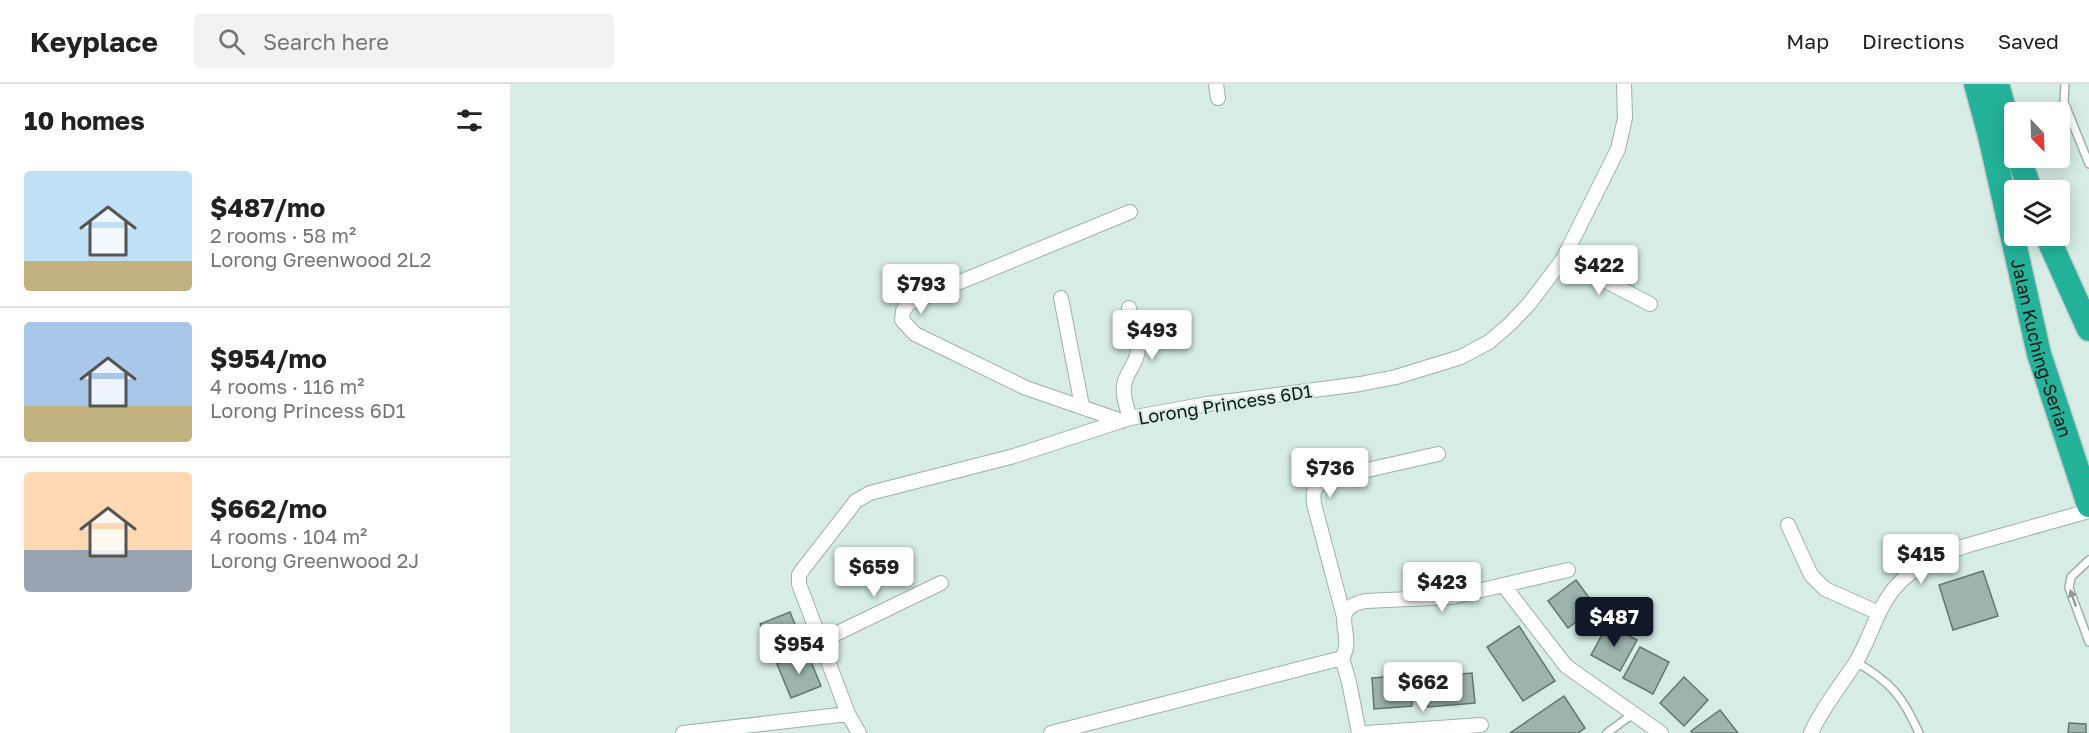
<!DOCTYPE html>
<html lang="en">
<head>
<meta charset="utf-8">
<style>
  :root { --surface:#fff; --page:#f2f2f2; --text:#222; --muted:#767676; --line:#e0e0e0; --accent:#111827 }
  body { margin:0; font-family:"Golos Text",sans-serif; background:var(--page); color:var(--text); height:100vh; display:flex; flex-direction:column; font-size:22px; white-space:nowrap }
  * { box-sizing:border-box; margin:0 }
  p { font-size:20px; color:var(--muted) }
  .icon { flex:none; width:33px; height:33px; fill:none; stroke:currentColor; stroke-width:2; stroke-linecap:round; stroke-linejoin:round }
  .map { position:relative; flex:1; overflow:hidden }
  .panel { display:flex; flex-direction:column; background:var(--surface); width:510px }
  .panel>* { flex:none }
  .needle { width:39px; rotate:157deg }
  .buttons { position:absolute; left:1494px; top:18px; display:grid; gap:12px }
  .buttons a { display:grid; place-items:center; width:66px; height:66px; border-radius:6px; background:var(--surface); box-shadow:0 3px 15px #0003; font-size:30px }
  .price { position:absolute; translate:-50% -51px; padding:0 14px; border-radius:6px; background:#fff; color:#222; font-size:20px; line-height:39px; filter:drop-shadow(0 2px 3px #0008) }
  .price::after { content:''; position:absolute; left:50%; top:36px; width:18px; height:14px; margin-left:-9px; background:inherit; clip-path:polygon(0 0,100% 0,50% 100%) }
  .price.on { background:var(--accent); color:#fff }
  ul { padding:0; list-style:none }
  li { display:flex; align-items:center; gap:18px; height:150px; padding:0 24px }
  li+li { border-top:2px solid var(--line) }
  li span { display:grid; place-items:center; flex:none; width:168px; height:120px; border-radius:6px; color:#555 }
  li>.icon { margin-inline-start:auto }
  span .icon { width:72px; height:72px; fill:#fffc; stroke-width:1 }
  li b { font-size:26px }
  h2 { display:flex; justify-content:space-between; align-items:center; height:72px; padding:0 24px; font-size:26px }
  header { display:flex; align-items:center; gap:36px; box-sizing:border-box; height:84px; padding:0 30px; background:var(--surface); border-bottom:2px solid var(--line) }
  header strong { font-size:28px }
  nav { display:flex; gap:33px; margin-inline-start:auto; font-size:21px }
  .search { width:420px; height:54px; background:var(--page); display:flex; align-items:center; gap:15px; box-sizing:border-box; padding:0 21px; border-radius:6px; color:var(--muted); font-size:22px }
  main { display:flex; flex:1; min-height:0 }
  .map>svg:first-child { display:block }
  .building { fill:#9eb3ad; stroke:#637671; stroke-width:1.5 }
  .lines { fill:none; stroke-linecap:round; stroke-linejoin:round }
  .lane-casing { stroke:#9cb1ab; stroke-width:10 }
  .street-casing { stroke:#9cb1ab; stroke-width:16 }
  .highway-casing { stroke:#cacccc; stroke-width:27 }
  .lane { stroke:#fff; stroke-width:7 }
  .street { stroke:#fff; stroke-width:14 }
  .highway { stroke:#24b39a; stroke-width:24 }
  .oneway { fill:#939796 }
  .labels { text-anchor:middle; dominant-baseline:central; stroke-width:4.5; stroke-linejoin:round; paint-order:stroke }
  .street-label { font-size:18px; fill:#0f1715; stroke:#d6ece5 }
</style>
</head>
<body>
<header>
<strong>Keyplace</strong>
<div class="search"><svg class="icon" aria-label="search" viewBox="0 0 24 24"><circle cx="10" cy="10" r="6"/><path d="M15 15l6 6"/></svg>Search here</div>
<nav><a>Map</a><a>Directions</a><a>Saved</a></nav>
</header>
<main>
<section class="panel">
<h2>10 homes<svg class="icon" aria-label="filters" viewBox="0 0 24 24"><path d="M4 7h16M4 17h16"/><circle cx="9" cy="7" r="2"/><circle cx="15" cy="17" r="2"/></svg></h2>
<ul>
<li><span style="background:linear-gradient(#bfe0f5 75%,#c2b280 0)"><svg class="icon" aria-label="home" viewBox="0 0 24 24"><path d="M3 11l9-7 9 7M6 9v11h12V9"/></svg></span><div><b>$487/mo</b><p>2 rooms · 58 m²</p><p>Lorong Greenwood 2L2</p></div></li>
<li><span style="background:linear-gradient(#a9c7e8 70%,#c2b280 0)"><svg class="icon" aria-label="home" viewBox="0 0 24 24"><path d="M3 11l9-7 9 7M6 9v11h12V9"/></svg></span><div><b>$954/mo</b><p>4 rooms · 116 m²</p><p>Lorong Princess 6D1</p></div></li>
<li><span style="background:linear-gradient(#ffd9b3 65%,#9aa5b1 0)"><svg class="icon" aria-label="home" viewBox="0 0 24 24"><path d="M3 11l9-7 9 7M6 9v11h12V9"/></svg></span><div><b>$662/mo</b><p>4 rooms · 104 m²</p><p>Lorong Greenwood 2J</p></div></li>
</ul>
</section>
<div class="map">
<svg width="1579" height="649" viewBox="0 0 1579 649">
  <rect width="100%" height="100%" fill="#d6ece5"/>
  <!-- building -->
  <path class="building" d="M1473,487L1488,532L1443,546L1429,501Z
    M1066,496L1086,523L1058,544L1038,517Z
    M280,528L294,563L265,575L250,540Z
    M1098,540L1127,556L1110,587L1081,571Z
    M1009,542L1045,597L1013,617L977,563Z
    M1130,563L1159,578L1143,610L1113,594Z
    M297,568L311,602L281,614L267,580Z
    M962,589L965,619L918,623L916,593Z
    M900,591L902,622L864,625L862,594Z
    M1174,593L1198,616L1174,642L1150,619Z
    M1054,612L1075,644L1068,649H1000Z
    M1210,626L1228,649H1183L1181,647Z
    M1559,639L1576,640V649H1558Z"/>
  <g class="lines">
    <defs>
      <path id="lane" d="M1555,0L1554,18L1579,80
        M1579,476L1561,493L1559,504L1579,558
        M1346,578C1381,598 1393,613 1409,649
        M1097,649L1124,629"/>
      <path id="street" d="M706,0L708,14
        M1053,175L1140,220
        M551,214L572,322
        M619,224C622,237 629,253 628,266C627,277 621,283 617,292C610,306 616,321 620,334
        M612,337L516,304L405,250L392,236L393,227L399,219L620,128
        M1278,441L1301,491L1315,505L1369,529
        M994,502L1056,582L1151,649
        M834,533L804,420C802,402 806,401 822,394L928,370
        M311,557L431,499
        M832,574C847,551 815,525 856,517L942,513L1058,486
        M832,574L839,598L849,649
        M173,649L338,630
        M349,649L338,630L289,500V491L293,485L346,417L360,409L504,372L620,334L697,320L850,300L886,293L951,273L979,258L1000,240L1019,220L1053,175L1108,65L1115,34L1114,0
        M541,649L832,574
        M856,649L971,641
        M1301,649C1312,624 1331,601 1346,578C1358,558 1364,536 1376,516C1393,487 1425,472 1455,462L1579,427"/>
      <g id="highway">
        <path id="s1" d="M1466,0L1480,52L1529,270L1579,421"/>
        <path d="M1487,0L1504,61"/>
        <path d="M1509,74L1520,106"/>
        <path d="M1537,152L1579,245"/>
      </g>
    </defs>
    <!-- lane casing -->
    <use href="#lane" class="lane-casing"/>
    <!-- street casing -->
    <use href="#street" class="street-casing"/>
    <!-- highway casing -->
    <use href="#highway" class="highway-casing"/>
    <!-- lane -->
    <use href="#lane" class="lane"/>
    <!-- street -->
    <use href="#street" class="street"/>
    <!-- highway -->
    <use href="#highway" class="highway"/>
  </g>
  <!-- one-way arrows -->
  <defs><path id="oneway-solid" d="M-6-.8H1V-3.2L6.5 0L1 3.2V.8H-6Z" transform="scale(1.5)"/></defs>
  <use class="oneway" href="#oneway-solid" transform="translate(1563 514) rotate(-109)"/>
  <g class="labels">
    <!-- street labels -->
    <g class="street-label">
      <text stroke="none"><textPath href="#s1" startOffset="272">Jalan Kuching-Serian</textPath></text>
      <text transform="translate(715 320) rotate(-9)">Lorong Princess 6D1</text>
    </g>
  </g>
</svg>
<div class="buttons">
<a><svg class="needle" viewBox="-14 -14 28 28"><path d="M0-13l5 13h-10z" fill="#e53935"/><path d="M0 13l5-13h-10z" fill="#767676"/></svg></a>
<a><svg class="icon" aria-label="layers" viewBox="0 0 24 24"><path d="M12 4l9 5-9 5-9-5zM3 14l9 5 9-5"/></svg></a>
</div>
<b class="price" style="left:1089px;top:212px">$422</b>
<b class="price" style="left:411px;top:231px">$793</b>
<b class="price" style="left:642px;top:277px">$493</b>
<b class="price" style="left:820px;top:415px">$736</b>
<b class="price" style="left:1411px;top:501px">$415</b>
<b class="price" style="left:364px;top:514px">$659</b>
<b class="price" style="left:932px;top:529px">$423</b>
<b class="price on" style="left:1104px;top:564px">$487</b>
<b class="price" style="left:289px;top:591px">$954</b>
<b class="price" style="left:913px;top:629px">$662</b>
</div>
</main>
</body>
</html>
